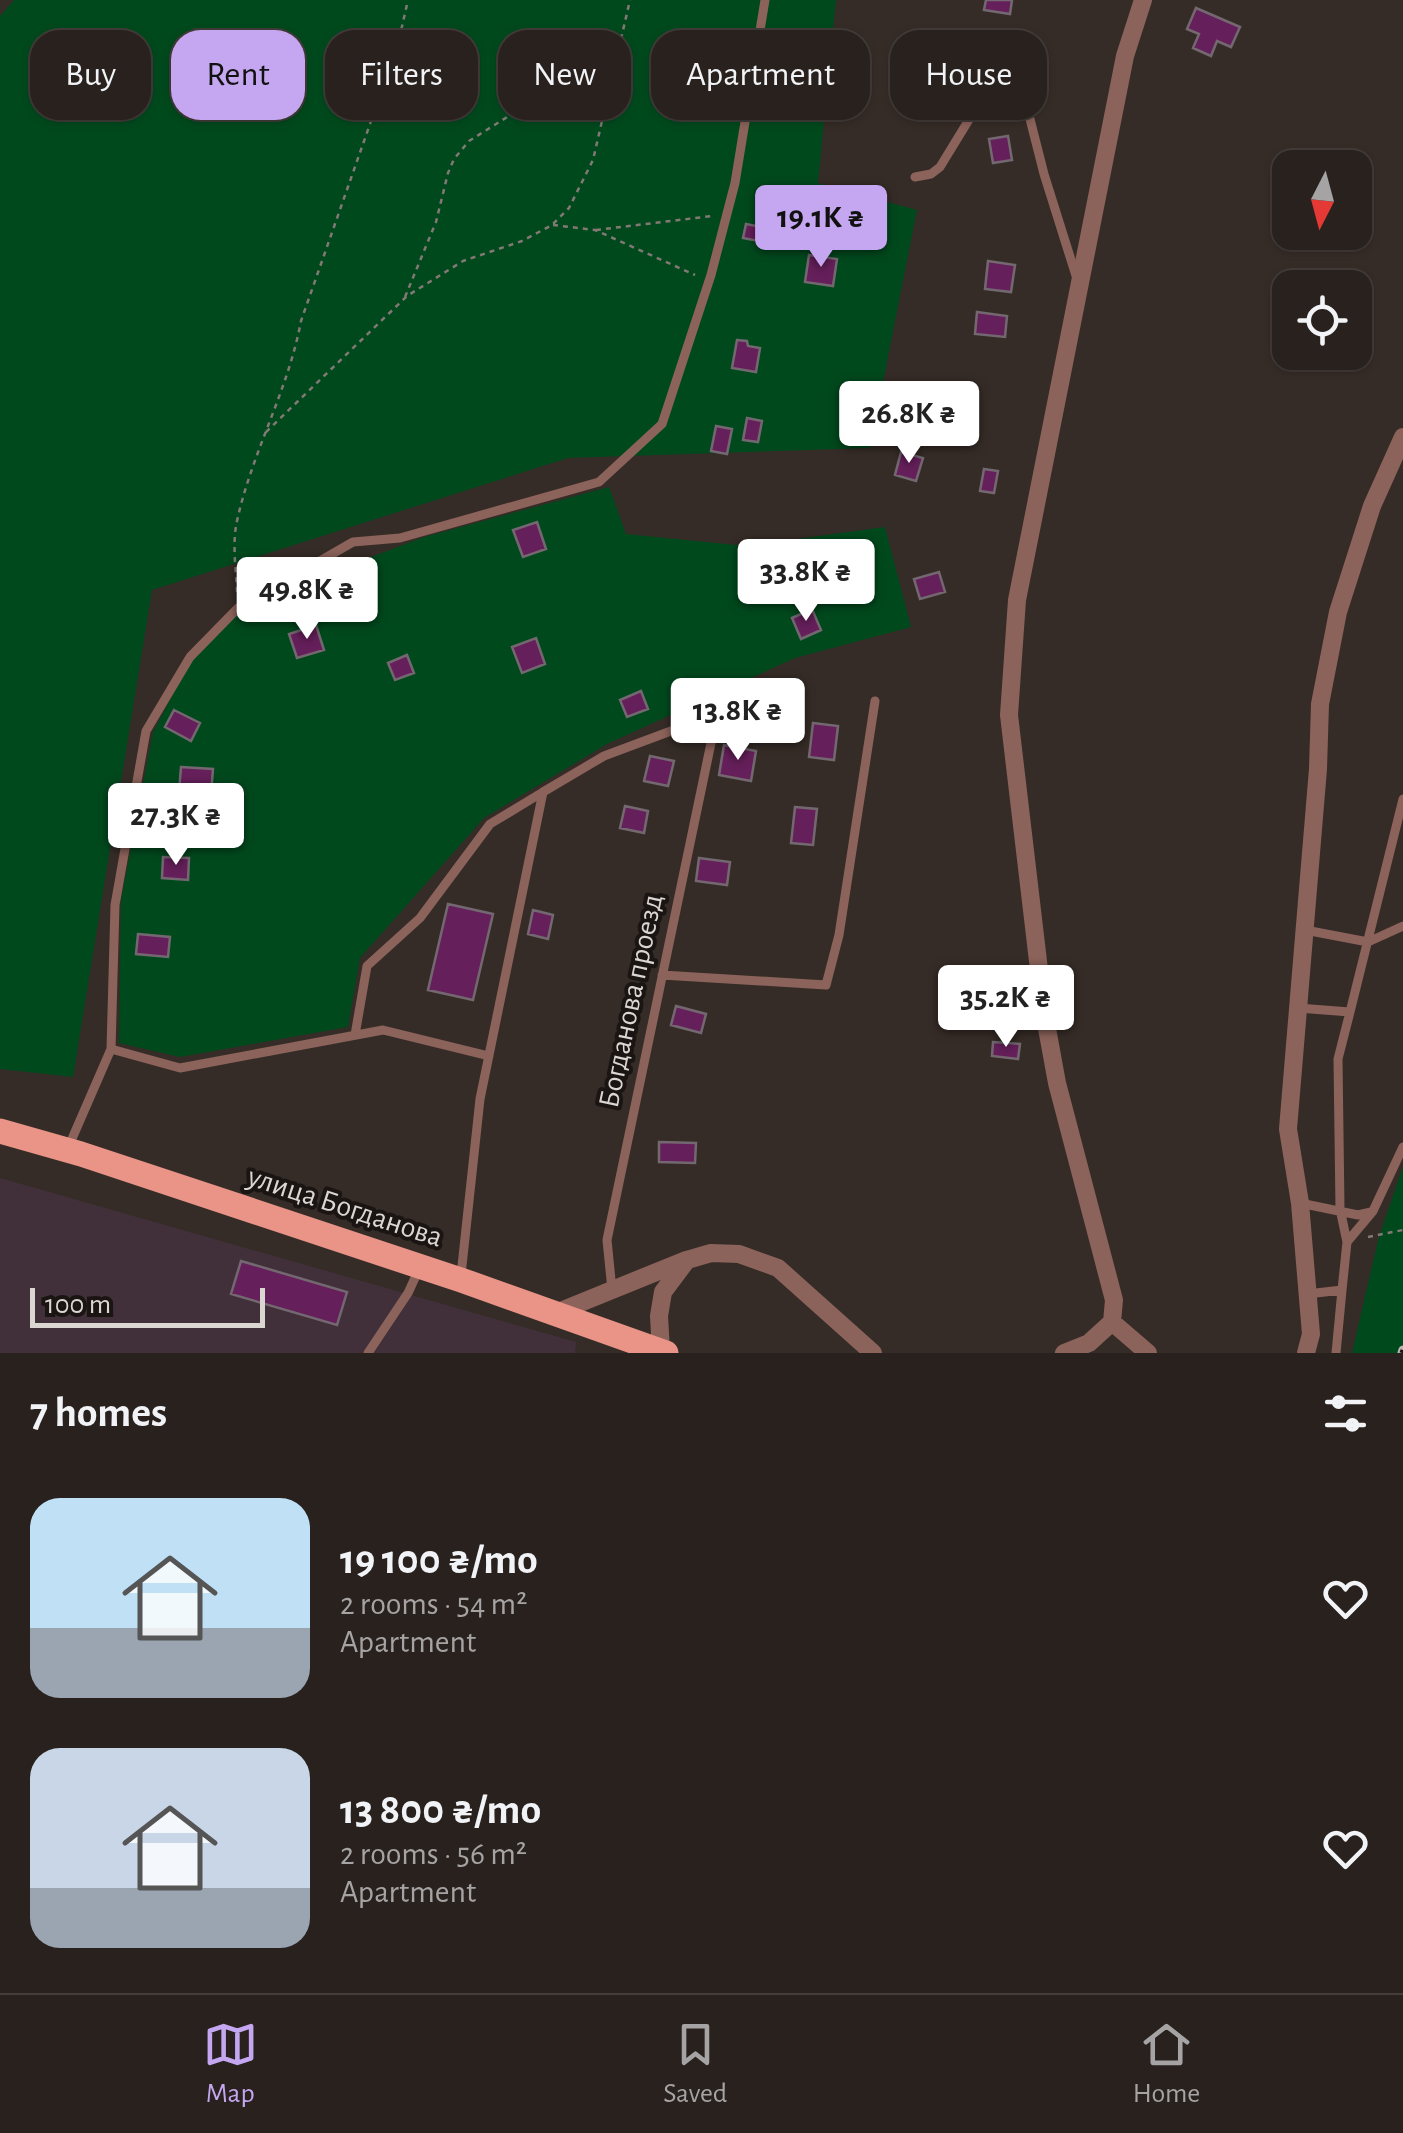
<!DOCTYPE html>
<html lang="en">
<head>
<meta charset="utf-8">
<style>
  :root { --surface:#28211d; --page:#342e2a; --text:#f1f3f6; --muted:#a5a3a4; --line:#443e3b; --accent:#c5a7f1 }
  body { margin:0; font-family:"Alegreya Sans",sans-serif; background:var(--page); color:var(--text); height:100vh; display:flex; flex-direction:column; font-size:38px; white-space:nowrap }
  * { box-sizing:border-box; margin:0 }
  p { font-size:32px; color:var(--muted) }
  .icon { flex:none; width:55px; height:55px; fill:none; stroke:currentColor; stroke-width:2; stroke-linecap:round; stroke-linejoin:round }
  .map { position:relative; height:1353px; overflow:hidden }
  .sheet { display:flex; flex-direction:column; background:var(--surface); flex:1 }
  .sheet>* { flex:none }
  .hud { position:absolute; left:30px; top:30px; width:1345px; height:90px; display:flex; gap:20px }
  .needle { width:65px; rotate:186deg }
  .controls { position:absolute; left:1272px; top:150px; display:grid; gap:20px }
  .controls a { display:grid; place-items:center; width:100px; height:100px; border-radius:20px; background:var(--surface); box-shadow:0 2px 8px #0004,0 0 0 2px var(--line); font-size:50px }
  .scale { position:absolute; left:30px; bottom:25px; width:235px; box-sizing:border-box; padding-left:10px; border:5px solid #dcd6d2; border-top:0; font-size:28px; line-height:35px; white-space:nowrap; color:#dcd6d2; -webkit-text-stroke:8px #1a1513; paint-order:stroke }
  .price { position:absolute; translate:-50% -85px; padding:0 22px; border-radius:10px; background:#fff; color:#222; font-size:32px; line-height:65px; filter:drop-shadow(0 2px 5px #0008) }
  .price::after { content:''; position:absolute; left:50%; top:60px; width:30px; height:22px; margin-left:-15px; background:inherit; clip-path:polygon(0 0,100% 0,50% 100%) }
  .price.current { background:var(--accent); color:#111 }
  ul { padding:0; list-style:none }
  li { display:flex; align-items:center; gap:30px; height:250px; padding:0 30px }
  li span { display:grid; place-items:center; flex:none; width:280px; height:200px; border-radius:30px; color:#555 }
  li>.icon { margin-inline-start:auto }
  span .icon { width:120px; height:120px; fill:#fffc; stroke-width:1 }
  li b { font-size:42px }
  h2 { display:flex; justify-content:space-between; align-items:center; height:120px; padding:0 30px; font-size:42px }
  .tag { padding:0 35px; border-radius:30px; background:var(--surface); box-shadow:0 2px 8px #0004,0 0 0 2px var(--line); font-size:35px; line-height:90px }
  .tag.current { background:var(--accent); color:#111 }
  .tabs { display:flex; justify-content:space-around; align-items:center; height:140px; border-top:2px solid var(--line); background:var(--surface); font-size:28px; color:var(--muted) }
  .tabs a { display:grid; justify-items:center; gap:5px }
  .tabs .current { color:var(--accent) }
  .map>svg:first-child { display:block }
  .industrial { fill:#41303a }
  .green { fill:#00491d }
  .building { fill:#651f5a; stroke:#736870; stroke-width:2.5 }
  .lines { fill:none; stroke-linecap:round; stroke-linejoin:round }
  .path { stroke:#827975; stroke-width:2.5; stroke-dasharray:5 5; stroke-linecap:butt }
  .service { stroke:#8c635b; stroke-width:9 }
  .minor { stroke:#8c635b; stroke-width:18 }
  .primary { stroke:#e99486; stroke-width:25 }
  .rail-casing { stroke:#bcb5b1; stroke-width:9 }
  .rail { stroke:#1a1513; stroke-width:5; stroke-dasharray:15; stroke-linecap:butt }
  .labels { text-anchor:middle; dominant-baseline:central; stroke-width:8; stroke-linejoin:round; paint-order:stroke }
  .street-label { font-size:30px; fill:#dcd6d2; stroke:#1a1513 }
</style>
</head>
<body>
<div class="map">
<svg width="1403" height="1353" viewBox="0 0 1403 1353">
  <rect width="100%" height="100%" fill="#362c27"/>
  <!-- industrial -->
  <path class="industrial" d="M0,1178L576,1342L575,1353H0Z"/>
  <!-- green -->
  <path class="green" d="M14,0H836L818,183L917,210L870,448L568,458L152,590L73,1077L0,1069V16Z
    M609,487L626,534L746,546L885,527L911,627L795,658L607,744L484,818L360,958L348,1027L180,1057L119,1043L121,900L153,732L189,664L242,606L424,537Z
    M1403,1166V1353H1352L1378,1240Z"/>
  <!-- building -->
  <path class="building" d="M986,0H1012L1010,14L984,10Z
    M1196,8L1240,27L1231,47L1217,41L1211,56L1193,48L1199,34L1187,29Z
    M1008,136L1012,160L993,163L989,139Z
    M746,224L767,228L764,242L743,238Z
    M809,255L837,259L833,286L805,282Z
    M988,261L1015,265L1011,292L985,289Z
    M977,312L1007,316L1005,337L975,334Z
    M737,340L747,341L748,346L760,348L756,372L732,368Z
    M910,410L936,416L930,439L905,434Z
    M747,418L762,421L758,442L743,440Z
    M716,426L732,429L727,454L711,451Z
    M901,452L923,458L916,481L895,475Z
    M984,469L998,471L994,493L980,491Z
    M537,522L546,549L523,557L513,530Z
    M939,572L945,592L920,599L914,579Z
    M812,609L821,630L801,639L792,618Z
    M316,625L324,650L297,658L289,634Z
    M536,638L545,664L522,673L512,647Z
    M407,655L414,673L395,680L388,663Z
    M641,691L648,709L627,717L620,700Z
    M174,710L200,723L191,741L165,727Z
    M813,723L838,726L834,760L809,757Z
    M724,745L756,751L751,781L719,775Z
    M650,756L674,761L668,786L644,781Z
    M181,767L213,769L211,794L179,792Z
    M625,806L648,811L644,833L620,828Z
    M795,807L817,809L813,845L791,843Z
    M163,857L189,858L188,880L162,878Z
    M699,858L730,862L727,885L696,881Z
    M448,904L493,914L473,1000L428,990Z
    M533,910L553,915L548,939L528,934Z
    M138,934L170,937L168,957L136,954Z
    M676,1006L706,1014L701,1033L671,1025Z
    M993,1042L1020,1044L1018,1059L992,1056Z
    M659,1142L696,1143L695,1163L659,1162Z
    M241,1261L347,1292L337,1325L231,1294Z"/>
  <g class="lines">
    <!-- path -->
    <path class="path" d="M553,225L595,230L695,275
      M596,230L712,216
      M405,297L436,222L448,173L454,159L469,141L598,60L619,40
      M266,432L407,296L463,261L522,241L552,225L569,208L593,160L630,0
      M237,592C236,569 232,543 237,521C252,452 288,391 301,321L398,44L408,0
      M1368,1237L1403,1230"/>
    <!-- service -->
    <path class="service" d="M915,177L931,174L940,167L970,118L991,95L1007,92L1019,98L1030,119L1044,174L1077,279
      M1305,930L1368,942L1403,926
      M662,975L826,985L839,935L875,701
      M1298,1008L1350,1012L1338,1059L1340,1209L1347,1242L1342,1290L1307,1294
      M1350,1012L1403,799
      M355,1035L367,966L420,918L490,824L543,792
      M111,1049L180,1068L383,1030L489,1056
      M68,1148L111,1049L115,905L146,731L190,657L238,608L353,542L400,538L599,482L662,424L711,275L735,183L765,0
      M1300,1203L1358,1215L1371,1212
      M1347,1242L1373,1211L1403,1147
      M461,1275L480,1099L543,792L604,756L703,719L715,724L607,1240L612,1290
      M368,1353L408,1293L419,1269
      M1336,1353L1342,1290"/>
    <!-- minor -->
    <path class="minor" d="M558,1312L686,1260
      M1112,1322L1148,1353
      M661,1351L659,1316L663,1292L687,1260L711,1253L739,1254L778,1268L873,1353
      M1064,1353L1089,1343L1112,1322L1114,1300L1057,1083L1044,1012L1009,715L1017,600L1125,56L1143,0
      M1306,1353L1311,1334L1300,1203L1288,1129L1318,769L1320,704L1338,612L1372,506L1403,437"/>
    <!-- primary -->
    <path class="primary" d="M0,1131L81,1154L461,1280L666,1353"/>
    <defs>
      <path id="rail" d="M1402,1353L1403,1350"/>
    </defs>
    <!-- rail casing -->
    <use href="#rail" class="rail-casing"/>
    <!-- rail -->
    <use href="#rail" class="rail"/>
  </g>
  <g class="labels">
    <!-- street labels -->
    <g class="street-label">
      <text transform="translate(631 1001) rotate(-78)">Богданова проезд</text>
      <text transform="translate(345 1207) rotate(18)">улица Богданова</text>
    </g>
  </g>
</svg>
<div class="controls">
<a><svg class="needle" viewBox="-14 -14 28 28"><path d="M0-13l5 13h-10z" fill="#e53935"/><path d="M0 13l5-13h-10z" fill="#a5a3a4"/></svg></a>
<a><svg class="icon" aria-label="locate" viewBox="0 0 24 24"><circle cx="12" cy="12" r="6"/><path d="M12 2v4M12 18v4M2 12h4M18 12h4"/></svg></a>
</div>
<div class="scale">100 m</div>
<b class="price current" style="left:821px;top:270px">19.1K ₴</b>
<b class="price" style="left:909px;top:466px">26.8K ₴</b>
<b class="price" style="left:806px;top:624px">33.8K ₴</b>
<b class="price" style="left:307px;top:642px">49.8K ₴</b>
<b class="price" style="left:738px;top:763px">13.8K ₴</b>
<b class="price" style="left:176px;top:868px">27.3K ₴</b>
<b class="price" style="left:1006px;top:1050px">35.2K ₴</b>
<div class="hud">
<a class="tag">Buy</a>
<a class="tag current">Rent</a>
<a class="tag">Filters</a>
<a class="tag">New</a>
<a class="tag">Apartment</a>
<a class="tag">House</a>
</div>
</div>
<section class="sheet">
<h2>7 homes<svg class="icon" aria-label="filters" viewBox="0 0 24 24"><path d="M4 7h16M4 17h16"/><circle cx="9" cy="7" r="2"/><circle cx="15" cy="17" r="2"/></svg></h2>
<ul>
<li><span style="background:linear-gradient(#bfe0f5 65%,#9aa5b1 0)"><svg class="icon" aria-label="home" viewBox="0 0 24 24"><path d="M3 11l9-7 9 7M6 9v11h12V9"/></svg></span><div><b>19 100 ₴/mo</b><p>2 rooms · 54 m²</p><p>Apartment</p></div><svg class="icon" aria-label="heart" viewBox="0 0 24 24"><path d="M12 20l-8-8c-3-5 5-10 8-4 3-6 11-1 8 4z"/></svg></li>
<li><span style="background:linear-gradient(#c9d6e8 70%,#9aa5b1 0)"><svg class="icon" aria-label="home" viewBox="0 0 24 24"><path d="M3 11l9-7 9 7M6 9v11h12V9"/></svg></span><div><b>13 800 ₴/mo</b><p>2 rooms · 56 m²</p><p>Apartment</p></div><svg class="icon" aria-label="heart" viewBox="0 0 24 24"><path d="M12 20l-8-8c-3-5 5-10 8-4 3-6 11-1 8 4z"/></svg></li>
</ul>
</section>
<nav class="tabs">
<a class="current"><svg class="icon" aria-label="map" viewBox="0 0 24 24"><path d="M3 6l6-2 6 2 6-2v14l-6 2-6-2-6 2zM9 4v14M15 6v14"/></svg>Map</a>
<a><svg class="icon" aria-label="saved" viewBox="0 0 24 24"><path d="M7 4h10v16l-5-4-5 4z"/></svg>Saved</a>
<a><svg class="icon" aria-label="home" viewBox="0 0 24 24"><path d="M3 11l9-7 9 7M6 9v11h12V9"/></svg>Home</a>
</nav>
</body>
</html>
